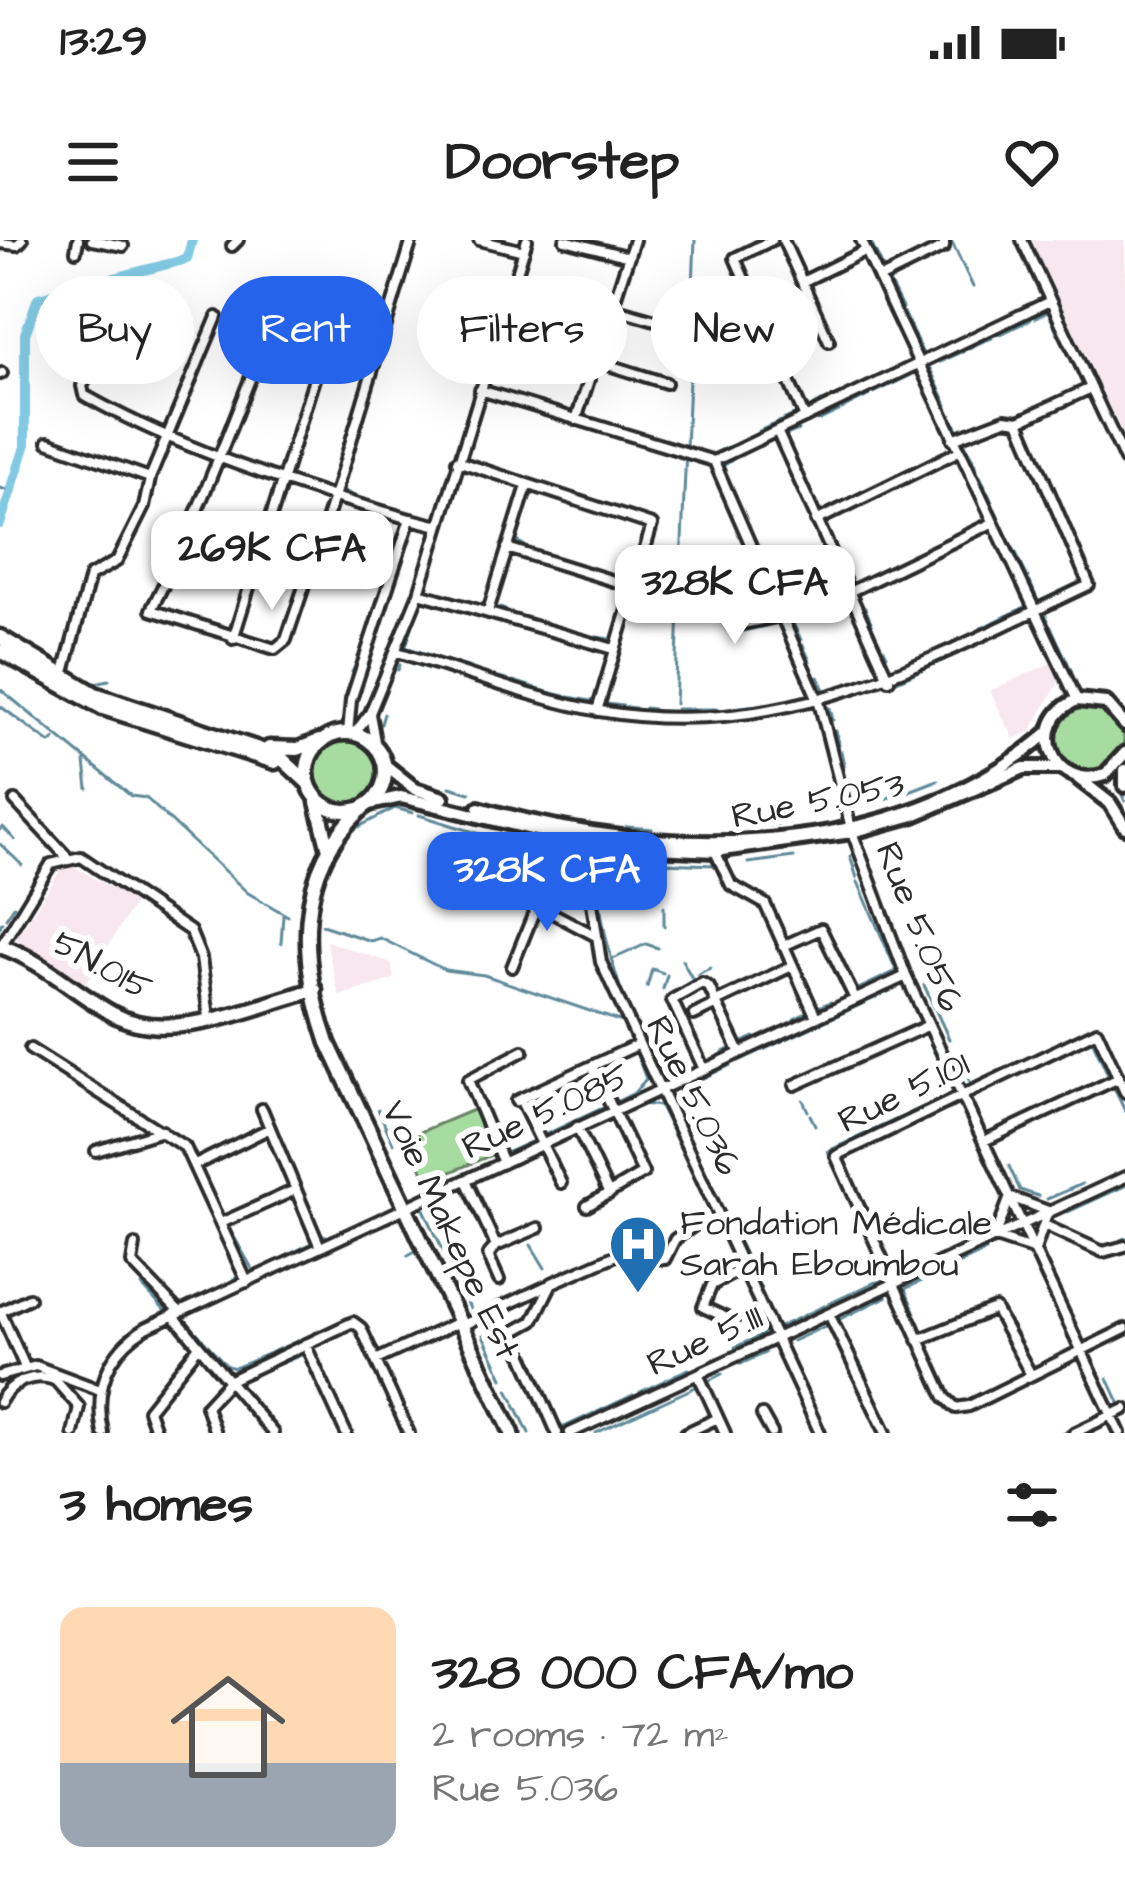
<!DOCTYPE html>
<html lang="en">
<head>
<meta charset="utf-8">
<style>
  :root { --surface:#fff; --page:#f6f6f6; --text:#222; --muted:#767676; --line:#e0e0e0; --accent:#2563eb }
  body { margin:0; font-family:"Architects Daughter",sans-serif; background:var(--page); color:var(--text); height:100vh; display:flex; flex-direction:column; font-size:45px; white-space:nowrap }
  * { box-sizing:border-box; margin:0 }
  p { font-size:39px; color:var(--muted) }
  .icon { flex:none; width:66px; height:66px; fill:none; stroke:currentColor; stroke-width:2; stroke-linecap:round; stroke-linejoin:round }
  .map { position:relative; height:1193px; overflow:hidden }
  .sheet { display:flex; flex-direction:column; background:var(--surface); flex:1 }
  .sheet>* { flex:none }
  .banner { position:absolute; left:36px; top:36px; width:1053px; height:108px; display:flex; gap:24px }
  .price { position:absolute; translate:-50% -102px; padding:0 27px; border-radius:24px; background:#fff; color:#222; font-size:39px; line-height:78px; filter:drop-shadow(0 3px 6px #0008) }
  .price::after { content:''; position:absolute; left:50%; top:72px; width:36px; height:27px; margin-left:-18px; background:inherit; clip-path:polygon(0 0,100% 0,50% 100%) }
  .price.selected { background:var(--accent); color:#fff }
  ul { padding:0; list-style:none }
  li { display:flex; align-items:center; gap:36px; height:300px; padding:0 60px }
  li+li { border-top:3px solid var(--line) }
  li span { display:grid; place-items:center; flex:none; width:336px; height:240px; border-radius:24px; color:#555 }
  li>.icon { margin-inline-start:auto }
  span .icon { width:144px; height:144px; fill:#fffc; stroke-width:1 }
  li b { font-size:51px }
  h2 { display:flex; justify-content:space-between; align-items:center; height:144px; padding:0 60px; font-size:51px }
  .pill { padding:0 42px; border-radius:54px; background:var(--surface); box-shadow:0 12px 48px #0002; font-size:42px; line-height:108px }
  .pill.selected { background:var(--accent); color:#fff }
  .status { display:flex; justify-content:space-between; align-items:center; height:84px; padding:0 60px; background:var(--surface); direction:ltr }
  .status svg { height:33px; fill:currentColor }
  header { display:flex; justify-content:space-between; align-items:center; height:156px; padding:0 60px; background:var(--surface); font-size:54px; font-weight:700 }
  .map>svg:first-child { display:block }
  .built { fill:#f8e7ee }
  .green { fill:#a7dca0; stroke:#698466; stroke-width:3 }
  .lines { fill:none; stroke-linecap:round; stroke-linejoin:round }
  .stream { stroke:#5f8a99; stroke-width:3 }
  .river { stroke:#82c9e3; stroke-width:10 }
  .street-casing { stroke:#2b2b2b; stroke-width:16 }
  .secondary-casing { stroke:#2b2b2b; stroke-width:20 }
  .primary-casing { stroke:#2b2b2b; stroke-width:21 }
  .street { stroke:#fff; stroke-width:8 }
  .secondary { stroke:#fff; stroke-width:10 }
  .primary { stroke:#fff; stroke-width:12 }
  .labels { text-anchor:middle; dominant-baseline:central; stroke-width:12; stroke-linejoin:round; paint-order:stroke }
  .street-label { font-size:36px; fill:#2b2b2b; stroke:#fff }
  .poi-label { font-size:36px; fill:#2b2b2b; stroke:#fff; text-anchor:start }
</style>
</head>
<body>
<div class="status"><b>13:29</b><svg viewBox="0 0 49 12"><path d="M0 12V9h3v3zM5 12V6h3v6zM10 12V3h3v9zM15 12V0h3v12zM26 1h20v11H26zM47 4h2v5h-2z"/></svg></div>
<header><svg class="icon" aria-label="menu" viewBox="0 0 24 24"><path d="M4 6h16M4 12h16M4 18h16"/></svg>Doorstep<svg class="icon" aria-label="heart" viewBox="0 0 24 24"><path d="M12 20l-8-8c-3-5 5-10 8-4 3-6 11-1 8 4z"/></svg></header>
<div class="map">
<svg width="1125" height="1193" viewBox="0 0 1125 1193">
  <rect width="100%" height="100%" fill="#fff"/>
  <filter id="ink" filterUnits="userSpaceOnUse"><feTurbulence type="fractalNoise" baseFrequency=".00833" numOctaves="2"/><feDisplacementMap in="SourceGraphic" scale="24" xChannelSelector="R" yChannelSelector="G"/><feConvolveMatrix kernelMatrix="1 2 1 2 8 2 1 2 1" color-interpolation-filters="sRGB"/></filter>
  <g filter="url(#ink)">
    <!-- built -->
    <path class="built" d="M1031,0H1125V198L1105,156Z
      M1051,423L1059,442L1030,492L1014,499L990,451Z
      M66,622L135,662L86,743L16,699Z
      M326,701L391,723L394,739L339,756Z"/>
    <!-- green -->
    <path class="green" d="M1052 500a36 36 0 1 1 72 0a36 36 0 1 1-72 0Z
      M311 532a35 35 0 1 1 70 0a35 35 0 1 1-70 0Z
      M475,869L494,914L427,942L408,897Z"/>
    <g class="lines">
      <!-- stream -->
      <path class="stream" d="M870,0L874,9
        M951,0L973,47
        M875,11L885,32
        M1032,65L1041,61
        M902,68L888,40L947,12
        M613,72L650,82
        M904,73L923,114
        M1035,78L1048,72L1068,114
        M998,81L1028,67
        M975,92L994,83
        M1001,94L1030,80
        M961,98L969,94
        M987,100L992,98
        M950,103L955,101
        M969,108L984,101
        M932,111L938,109
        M949,118L963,111
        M940,122L945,120
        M929,127L939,148
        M864,143L879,136
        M940,150L947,165
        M874,153L918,132
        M807,169L821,162
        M842,169L870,155
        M820,180L839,171
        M956,185L969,212
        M759,191L798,173
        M787,202L784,196L798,190
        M789,205L798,226
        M714,213L730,206
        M971,215L977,229
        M958,219L964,231
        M464,227L512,244
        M720,228L735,218
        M800,230L809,248
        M921,234L956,218
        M980,236L985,246
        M969,242L987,281
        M0,248L9,251
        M341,249L360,259
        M810,251L820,272
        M988,253L993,265
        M452,256L484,157L521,169
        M734,257L741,271
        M563,260L572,263
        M995,269L1003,287
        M746,284L755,303
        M828,290L839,314
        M976,295L985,291
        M996,301L1001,311
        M956,305L964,301
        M757,307L770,335
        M1014,309L1019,319
        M531,310L516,300L530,256L538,252L559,259
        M1003,316L1006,321
        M1021,324L1028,338
        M504,336L510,317
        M619,337H634
        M772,338L801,400
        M1030,342L1038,361
        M1040,361L1077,343
        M496,363L503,339
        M684,366L712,367L717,377
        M500,368L505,370
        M865,368L872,384
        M1044,372L1048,380
        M1033,379L1045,406
        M1051,387L1072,432
        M981,388L1025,367
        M1007,390L1025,382
        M730,394L778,383L793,414
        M585,395L615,400
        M803,405L810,421
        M406,406L420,362
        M408,408L436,417
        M884,409L887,415
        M1047,409L1052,421
        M795,418L800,429
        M948,418L980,403
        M441,419L455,423
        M406,421L433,430
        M457,424L471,428
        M932,425L944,420
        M893,428L913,419
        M398,430L400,425
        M352,432L362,413
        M499,437L506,439
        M818,437L825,452L852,444
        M513,441L536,448
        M895,442L930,426
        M90,444L109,440
        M0,449L131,556L146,558L248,653L288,676
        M540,450L545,451
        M548,452L565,456
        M510,454L535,462
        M569,457L596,462
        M796,459L810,456
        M784,461L792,460
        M606,464L623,466
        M675,464L695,0
        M548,465L588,474
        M0,466L50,503L55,499
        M626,467L635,468
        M645,468L653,469
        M732,468L767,464
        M830,468L833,480
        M157,469L239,494
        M676,469H716
        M599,476L638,481
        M750,479H756
        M669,483L726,481
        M381,484L384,474
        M836,491L839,505
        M841,511L844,525
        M85,522L88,549
        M1008,527L1034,515
        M450,547L470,553
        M899,555L938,540
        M1122,555L1125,561
        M854,568L897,555
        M419,575L490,597
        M770,585L789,582
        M626,587L652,589
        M0,590L3,587L15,600
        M349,592L395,568L413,573
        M0,604L22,625
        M547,612L560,614
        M568,615L589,619
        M850,616L857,638
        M609,621L715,625
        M748,623L794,617
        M590,628V692
        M858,642L896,730
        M600,658C601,696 635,814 666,834
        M664,666V686
        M6,678L14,666
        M322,685L371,701L380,698L445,730L484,735L619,781
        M0,687L2,682
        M281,703L283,675
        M303,714L306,744
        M611,720L646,704L658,708
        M698,734L710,728
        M924,745L949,799
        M647,747L652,729L663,733
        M663,749L667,735
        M856,750L894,732
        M907,752L928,798
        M672,754L693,740L682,720
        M816,768L831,762
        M794,779L808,772
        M625,788L632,803
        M1081,794L1096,788
        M1093,802L1109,837
        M739,804L754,797
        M723,812L733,807
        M957,815L970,842
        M739,821L890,751
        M1012,825L1079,794
        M971,845L1011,826
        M1113,846L1125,871
        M684,847L731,825
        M680,849L676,868L688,893
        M633,854L646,839L635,810
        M803,860L808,871
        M614,863L632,854
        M641,864L660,866L675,897
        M378,869L393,903
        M810,875L815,885
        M576,880L607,866
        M600,883L611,878
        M625,883L627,888
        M628,890L639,913
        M542,896L572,882
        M676,899L711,974
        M690,899L761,1049
        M640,916L647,930
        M495,918L537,899
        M526,918L541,911
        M1009,926L1020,950L1038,956
        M477,941L505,928
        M209,947L222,974
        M430,949L440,944
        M446,955L464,947
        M303,957L321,994L328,997L380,974
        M1047,959L1082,944
        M423,967L473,1075
        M1068,972L1125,946
        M713,977L737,1028
        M229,988L254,1032L312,1003
        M870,1001L828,911L953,853L930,803
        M1116,1003L1125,998
        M531,1005L545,1028
        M1107,1007L1114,1004
        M408,1015L419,1009
        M740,1035L762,1082
        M142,1046L166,1072
        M217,1050L239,1036
        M188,1073L240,1049
        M915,1073L905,1049L986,1011
        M185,1080L227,1126L235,1128L351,1078L364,1084L378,1114
        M838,1080L886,1057
        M840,1084L866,1135
        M779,1087L886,1037
        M483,1095L503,1138
        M334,1096L356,1089L369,1115
        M759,1096L766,1092L763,1084
        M793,1101L830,1084
        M735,1107L757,1097
        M741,1124L765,1113
        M1032,1129L1073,1108L1036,1029
        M675,1135L689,1129
        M108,1138L127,1108L154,1090
        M1108,1138L1121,1167L1125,1164
        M243,1139L306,1113
        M708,1141L722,1134
        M241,1147L272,1185
        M508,1149L514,1161
        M640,1152L674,1136
        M153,1158L176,1128
        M876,1158L885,1177
        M104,1159L109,1193
        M515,1164L529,1193
        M597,1172L633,1155
        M222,1193L212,1170L228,1148
        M551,1193L594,1173
        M596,1193L700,1145
        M1062,1193L1100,1175"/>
      <!-- river -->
      <path class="river" d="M0,284L25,207V94L38,58L187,19L192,0"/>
      <defs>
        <path id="street" d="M92,0L123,6
          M479,0L524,11
          M565,0L629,17
          M772,0L735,18L805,178
          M783,0L829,101
          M861,0L1077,460
          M1022,0L1125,220
          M0,3L17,5L22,0
          M232,6L238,0
          M76,11L78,0
          M879,39L944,7V0
          M515,40L683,88
          M802,42L865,11
          M705,75L750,55
          M330,90L342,49
          M498,90L666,143
          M106,106L82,146L84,155C161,199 249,230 334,257L286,400L275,409L151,370C200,274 236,171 277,72
          M0,134L2,133
          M480,150L714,221L1050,61
          M576,180L634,0
          M777,191L889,440
          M953,199L1005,179L1019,181L1091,148
          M48,202L150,238L217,77
          M457,221L652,285L597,471
          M714,221L819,462L852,592L906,736L1120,1193
          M411,279L439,286
          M816,281L959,211
          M507,308L633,347
          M849,352L992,283
          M419,353L614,409
          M720,367L732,386L781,376
          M488,371L527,246
          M233,399L328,94L379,107
          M397,412C464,431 532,459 600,471C784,503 929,420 1089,345L1019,181
          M63,436L90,336L117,321L144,267L150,239
          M370,474L376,507
          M348,493L351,460L410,279L334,257L412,0
          M354,494L370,473L419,353L527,0
          M15,561L66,616
          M597,605L592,663L601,722L820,1193
          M715,611L731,645L765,664L816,777
          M1,706L51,624L81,617L190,691L201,718L209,777
          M783,706L821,689L855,759
          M512,727L537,665L594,695
          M716,762L792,726
          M694,775L717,764
          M30,809L185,907L247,1042
          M703,827L672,760L702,743L709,747L739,811
          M795,845L929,785
          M1125,852L1097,791L836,916L945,1157L956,1168L969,1166L1125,1089
          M520,859L561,943
          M516,861L637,805
          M262,869L320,1007
          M577,887L609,954
          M984,901L1119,838
          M96,911L162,891
          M503,923L468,840L523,811
          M195,925L268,889
          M466,940L496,1006L488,1015L499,1040
          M1010,957L1048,971L1035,1010L995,997Z
          M587,966L643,933L592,826
          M221,983L295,950
          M1044,985L1103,1012L1125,1006
          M135,1005L132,1023L180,1073
          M496,1006L538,988
          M0,1071L25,1127
          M0,1072L29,1058
          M829,1074L886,1193
          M173,1075L273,1193
          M733,1081L703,1067L712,1045L745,1027
          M461,1086L547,1046
          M918,1100L995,1069L1031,1135
          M305,1104L346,1193
          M376,1120L459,1082
          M698,1134L725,1193
          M0,1136L36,1126L100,1150
          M0,1162C10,1142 34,1132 55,1140L79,1167L73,1193
          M762,1175L772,1193
          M103,1193C94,1149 107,1112 146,1088L906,736
          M156,1193L148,1170L199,1106
          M215,1193L206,1166L230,1140L353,1082L361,1088L409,1193
          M557,1193L513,1092L533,1081L552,1043L621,1013L665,1019L675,999L695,985
          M570,1193L1125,937
          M686,1193L718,1178
          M1074,1193L1125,1169"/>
        <path id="secondary" d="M1125,485L1106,463L1077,460C1026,482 1051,552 1105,535L1125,513
          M385,525L415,549L443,558
          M1125,530V546
          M1078,538L1110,563L1125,587
          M369,564L401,557L597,605L715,611L852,592L914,575L1024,528H1060
          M479,568C660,621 896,624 1048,493"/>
        <path id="primary" d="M0,397L95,454L279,516L307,542
          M0,411L103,468L275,522
          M307 532a39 39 0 1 1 78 0a39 39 0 1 1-78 0Z
          M269,508L298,509L319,501
          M317,562L328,606
          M362,569C293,631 300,722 328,803L512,1193
          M0,706C42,720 75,753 113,774C171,806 256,765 315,750"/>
      </defs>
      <!-- street casing -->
      <use href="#street" class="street-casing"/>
      <!-- secondary casing -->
      <use href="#secondary" class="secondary-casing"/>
      <!-- primary casing -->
      <use href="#primary" class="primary-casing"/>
      <!-- street -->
      <use href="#street" class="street"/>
      <!-- secondary -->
      <use href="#secondary" class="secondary"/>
      <!-- primary -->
      <use href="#primary" class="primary"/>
    </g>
  </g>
  <!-- icons -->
  <defs>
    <symbol id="hospital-pin" viewBox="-11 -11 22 30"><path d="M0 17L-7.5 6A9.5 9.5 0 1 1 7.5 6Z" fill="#1f6fb2" stroke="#fff"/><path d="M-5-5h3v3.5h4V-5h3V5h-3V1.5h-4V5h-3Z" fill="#fff"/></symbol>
  </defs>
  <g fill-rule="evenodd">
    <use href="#hospital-pin" x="605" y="971" width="66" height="90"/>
  </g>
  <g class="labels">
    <!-- street labels -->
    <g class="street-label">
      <text transform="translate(818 561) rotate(-11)">Rue 5.053</text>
      <text transform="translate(919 687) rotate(68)">Rue 5.056</text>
      <text transform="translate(102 726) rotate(29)">5N.015</text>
      <text transform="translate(904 853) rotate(-26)">Rue 5.101</text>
      <text transform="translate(693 856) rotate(64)">Rue 5.036</text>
      <text transform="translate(546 872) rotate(-25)">Rue 5.085</text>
      <text transform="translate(450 990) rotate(65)">Voie Makepe Est</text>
      <text transform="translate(705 1101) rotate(-25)">Rue 5.111</text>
    </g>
    <!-- poi labels -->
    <g class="poi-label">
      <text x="680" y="983">Fondation Médicale<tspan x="680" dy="41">Sarah Eboumbou</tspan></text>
    </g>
  </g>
</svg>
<b class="price" style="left:272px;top:373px">269K CFA</b>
<b class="price" style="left:735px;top:407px">328K CFA</b>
<b class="price selected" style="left:547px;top:694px">328K CFA</b>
<div class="banner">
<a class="pill">Buy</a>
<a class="pill selected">Rent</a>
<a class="pill">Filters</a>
<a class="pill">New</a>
</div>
</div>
<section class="sheet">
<h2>3 homes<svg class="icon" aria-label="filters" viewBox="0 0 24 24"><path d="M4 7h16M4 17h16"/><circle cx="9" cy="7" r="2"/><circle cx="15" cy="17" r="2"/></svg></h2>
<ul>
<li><span style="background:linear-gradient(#ffd9b3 65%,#9aa5b1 0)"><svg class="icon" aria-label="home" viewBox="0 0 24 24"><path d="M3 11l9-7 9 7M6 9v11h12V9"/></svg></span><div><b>328 000 CFA/mo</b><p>2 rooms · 72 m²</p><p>Rue 5.036</p></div></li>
</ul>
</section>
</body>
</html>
